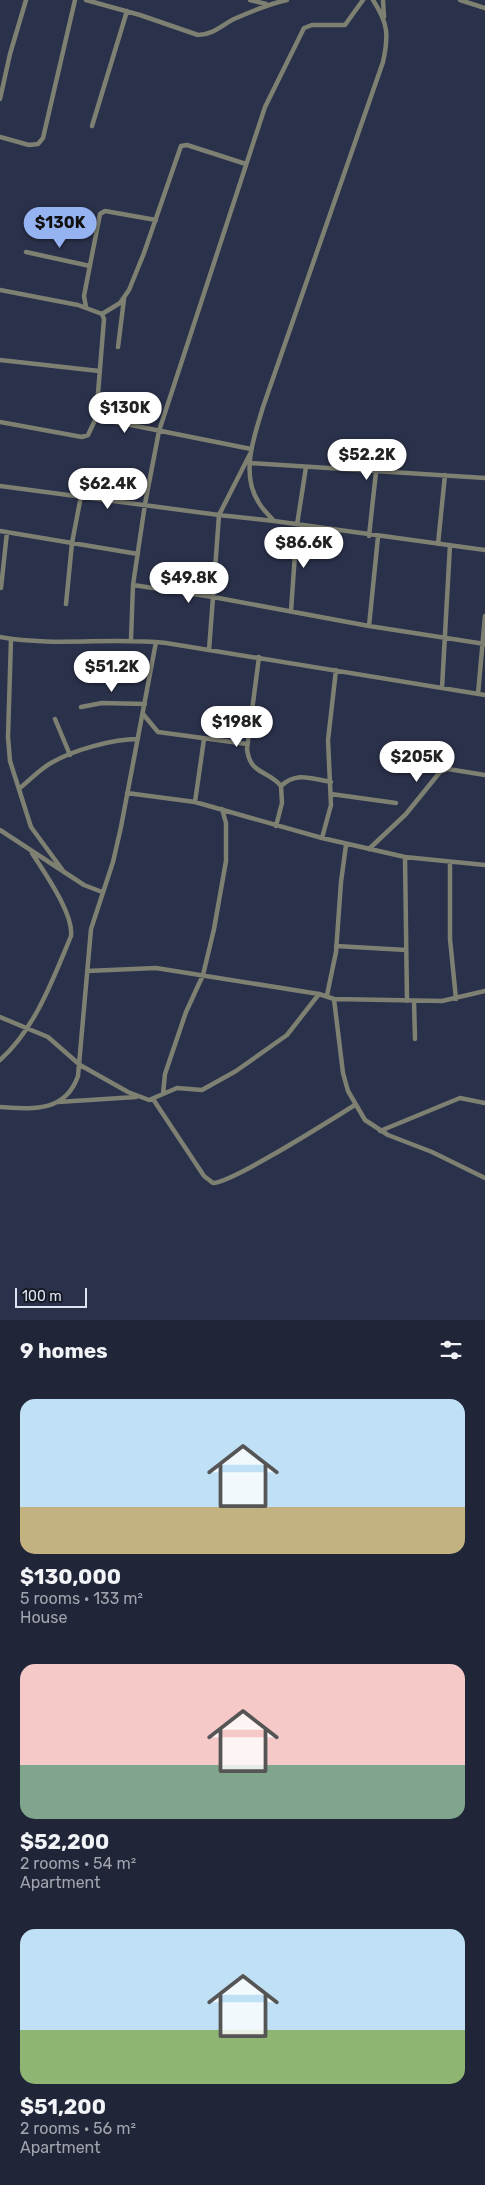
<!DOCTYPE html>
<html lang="en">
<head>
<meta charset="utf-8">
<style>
  :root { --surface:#202538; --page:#282d40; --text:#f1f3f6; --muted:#a2a5ae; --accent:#95b2f1 }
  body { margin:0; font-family:Rubik,sans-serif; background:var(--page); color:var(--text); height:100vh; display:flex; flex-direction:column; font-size:19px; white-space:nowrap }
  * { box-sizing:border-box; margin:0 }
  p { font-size:16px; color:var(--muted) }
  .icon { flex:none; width:28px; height:28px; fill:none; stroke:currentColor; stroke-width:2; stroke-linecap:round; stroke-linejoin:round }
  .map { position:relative; height:1320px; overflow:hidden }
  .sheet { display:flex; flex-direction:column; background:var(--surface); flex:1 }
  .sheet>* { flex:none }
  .scale { position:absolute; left:15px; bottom:12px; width:72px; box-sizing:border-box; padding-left:5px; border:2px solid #dee3f4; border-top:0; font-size:14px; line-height:18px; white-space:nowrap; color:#dee3f4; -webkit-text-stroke:4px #161a25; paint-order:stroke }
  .price { position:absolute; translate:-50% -42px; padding:0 11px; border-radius:18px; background:#fff; color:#222; font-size:16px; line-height:32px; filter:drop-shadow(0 1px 2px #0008) }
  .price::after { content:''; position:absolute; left:50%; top:30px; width:15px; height:11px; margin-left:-8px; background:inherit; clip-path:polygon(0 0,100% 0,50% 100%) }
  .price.on { background:var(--accent); color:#111 }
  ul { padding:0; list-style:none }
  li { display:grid; align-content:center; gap:10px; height:265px; padding:0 20px }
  li span { display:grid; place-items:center; height:155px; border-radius:15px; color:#555 }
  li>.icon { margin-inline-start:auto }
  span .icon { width:90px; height:90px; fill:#fffc; stroke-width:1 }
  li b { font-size:21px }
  h2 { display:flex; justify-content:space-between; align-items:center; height:60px; padding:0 20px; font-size:21px }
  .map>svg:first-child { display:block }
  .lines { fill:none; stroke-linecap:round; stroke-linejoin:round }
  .minor { stroke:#7e8072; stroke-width:4.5 }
</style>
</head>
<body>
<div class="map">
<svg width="485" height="1320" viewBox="0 0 485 1320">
  <rect width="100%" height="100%" fill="#2a314a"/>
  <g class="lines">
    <!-- minor -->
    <path class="minor" d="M86,0L140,15L198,35C213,35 222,25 234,19C252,11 268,4 287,0
      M250,0L266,4
      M373,0C388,23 389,35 383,62L263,407C254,437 240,474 259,503C263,510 269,515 274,521L485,550
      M383,0L384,17
      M460,0L485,8
      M0,99L10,54L26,0
      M92,126L127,11
      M0,137L29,145L38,144L43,138L75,0
      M66,223L96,228
      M26,252L90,266
      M0,290L78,305L102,314L104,319L96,418L88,435L82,437L0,422
      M86,307L84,296L100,214L105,211L156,220
      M102,314L120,303L129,290L144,253L181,146L187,145L246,164
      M118,347L124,299
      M0,360L99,371
      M96,418L251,449
      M250,454L219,515L274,521
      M250,463L485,478
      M0,486L219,515L213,597L369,626
      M0,531L138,554
      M369,536L376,472
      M378,537L369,626L485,644
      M438,544L445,475
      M133,585L213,597L209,650
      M1,588L7,532
      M66,604L72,543L81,496
      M291,611L297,525L306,467
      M0,637C55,647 111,637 166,643L485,695
      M11,639L8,737L10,761L31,827L64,872
      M131,639L133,585L145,504L159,431L265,107L304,28L312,25H345L363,0
      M259,657L247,749C250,775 268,770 281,786L282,803L276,826
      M442,688L450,545
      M478,694L485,616
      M81,707L102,703L145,704
      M143,714L158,732L247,744
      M55,719L70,755
      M281,786C297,771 312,779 331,782
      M20,788C30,780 40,769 51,763C73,750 113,739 138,739
      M127,793L195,802L322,838L405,857L485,865
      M331,794L396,803
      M195,802L204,739
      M0,830L84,885L102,892
      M322,838L331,805L328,740L336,670
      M369,849L406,814L440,772L448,769L485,775
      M405,857L407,1001
      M450,863V939L456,999
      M336,946L406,950
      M87,971L156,968L319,994L334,999L442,1001L485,991
      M327,995L336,952L341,882L346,845
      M334,999L343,1073L348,1091L365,1120L388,1135L432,1152L485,1178
      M414,1001L415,1039
      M0,1017L48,1037L80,1065L128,1092L149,1100L177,1088L202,1090L236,1071L287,1035L319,994
      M0,1060C35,1029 53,979 71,936C74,914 44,872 32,853
      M163,1094L165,1074L186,1012L203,975L214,929L226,861V823L222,809
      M153,1099L204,1176L213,1183C234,1182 332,1119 355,1105
      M58,1102L136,1097
      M0,1107C32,1109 65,1113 78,1076L91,929L113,862L121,827L156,642
      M380,1131L460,1098L485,1103"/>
  </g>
</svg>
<div class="scale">100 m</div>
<b class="price on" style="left:60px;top:249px">$130K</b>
<b class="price" style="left:125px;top:434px">$130K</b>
<b class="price" style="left:367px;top:481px">$52.2K</b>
<b class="price" style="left:108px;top:510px">$62.4K</b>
<b class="price" style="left:304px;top:569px">$86.6K</b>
<b class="price" style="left:189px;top:604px">$49.8K</b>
<b class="price" style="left:112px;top:693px">$51.2K</b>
<b class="price" style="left:237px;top:748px">$198K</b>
<b class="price" style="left:417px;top:783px">$205K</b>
</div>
<section class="sheet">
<h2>9 homes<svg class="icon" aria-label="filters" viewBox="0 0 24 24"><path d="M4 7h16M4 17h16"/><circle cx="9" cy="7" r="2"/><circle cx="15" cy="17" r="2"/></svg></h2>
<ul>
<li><span style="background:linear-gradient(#bfe0f5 70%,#c2b280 0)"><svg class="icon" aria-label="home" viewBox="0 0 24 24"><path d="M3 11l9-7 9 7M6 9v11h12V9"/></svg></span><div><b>$130,000</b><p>5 rooms · 133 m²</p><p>House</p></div></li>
<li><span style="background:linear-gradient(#f6c9c9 65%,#7fa58c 0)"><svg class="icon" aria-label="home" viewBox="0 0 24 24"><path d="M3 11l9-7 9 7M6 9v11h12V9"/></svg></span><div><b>$52,200</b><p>2 rooms · 54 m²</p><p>Apartment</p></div></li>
<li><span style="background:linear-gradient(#bfe0f5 65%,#8fb573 0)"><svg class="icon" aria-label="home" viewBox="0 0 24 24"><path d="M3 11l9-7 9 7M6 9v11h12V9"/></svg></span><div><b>$51,200</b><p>2 rooms · 56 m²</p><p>Apartment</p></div></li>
</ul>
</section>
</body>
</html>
